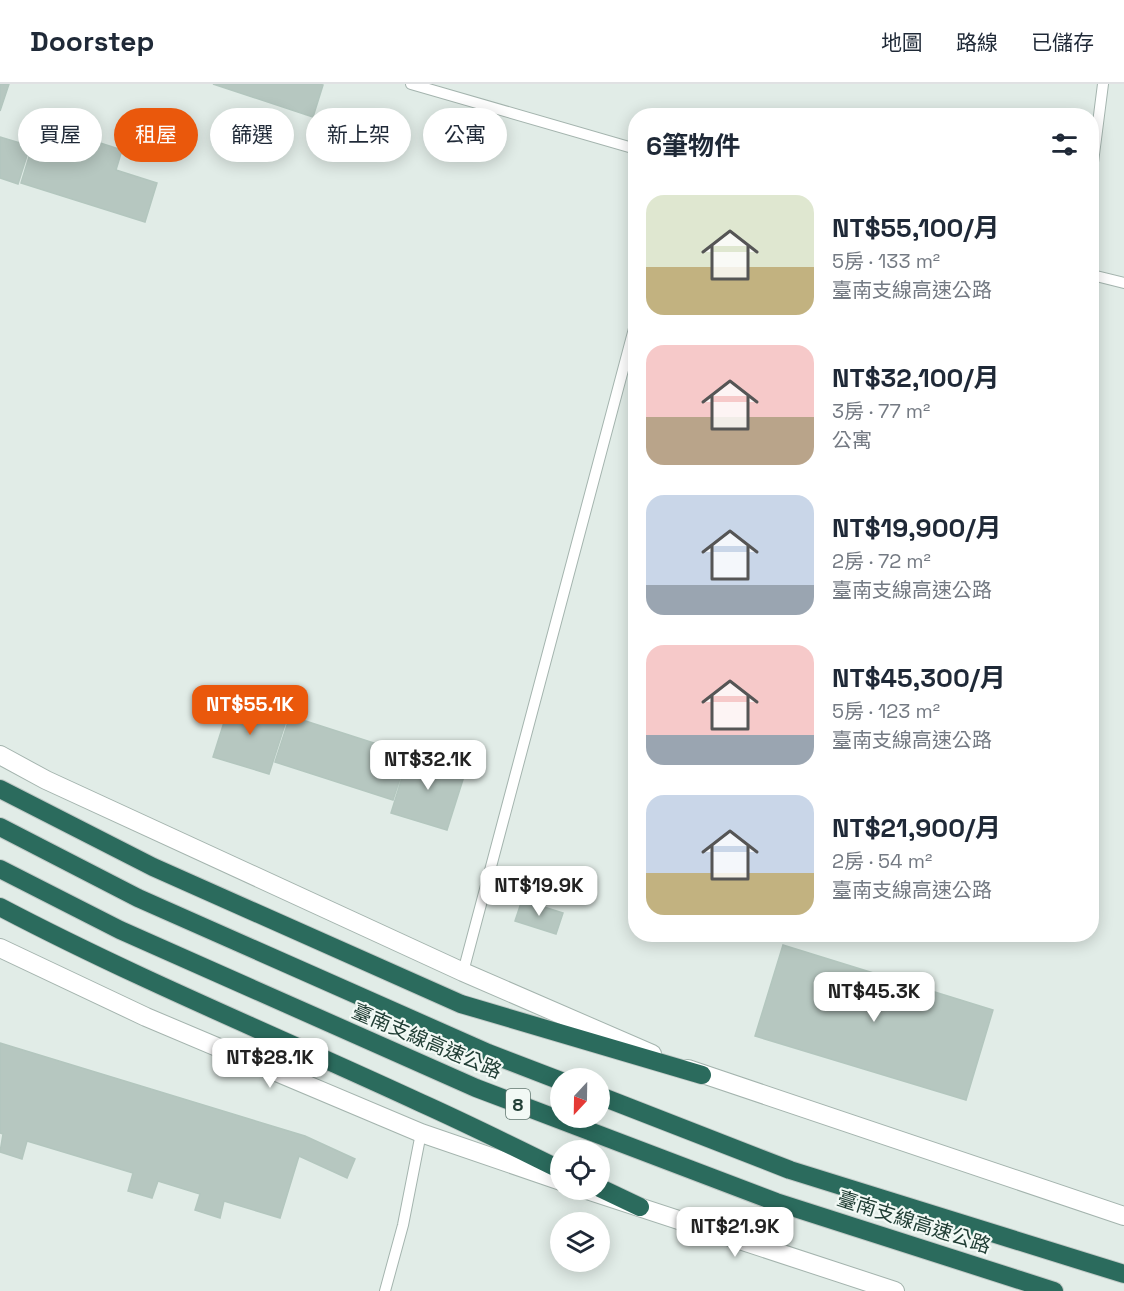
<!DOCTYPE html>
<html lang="zh-TW">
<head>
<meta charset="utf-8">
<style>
  :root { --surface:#fff; --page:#f2f2f3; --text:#1f2937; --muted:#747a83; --line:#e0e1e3; --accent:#ea580c }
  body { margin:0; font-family:"Space Grotesk","Noto Sans TC",sans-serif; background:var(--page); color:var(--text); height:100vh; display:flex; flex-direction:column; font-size:22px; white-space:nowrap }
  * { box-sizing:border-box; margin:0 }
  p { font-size:20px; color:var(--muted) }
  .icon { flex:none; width:33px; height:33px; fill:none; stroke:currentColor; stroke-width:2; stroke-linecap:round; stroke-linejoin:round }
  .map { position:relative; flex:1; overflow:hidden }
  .panel { position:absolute; left:628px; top:24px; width:471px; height:834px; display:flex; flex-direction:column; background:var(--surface); border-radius:24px; box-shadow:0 3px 15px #0003 }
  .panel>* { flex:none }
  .guide { position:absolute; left:18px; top:24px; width:520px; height:54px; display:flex; gap:12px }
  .needle { width:39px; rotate:202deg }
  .tools { position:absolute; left:550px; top:984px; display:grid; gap:12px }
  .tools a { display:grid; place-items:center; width:60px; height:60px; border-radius:50%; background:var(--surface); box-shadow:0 3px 15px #0003; font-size:30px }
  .price { position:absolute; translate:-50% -51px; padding:0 14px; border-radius:12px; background:#fff; color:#222; font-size:20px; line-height:39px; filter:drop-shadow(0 2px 3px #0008) }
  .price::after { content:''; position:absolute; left:50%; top:36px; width:18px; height:14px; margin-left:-9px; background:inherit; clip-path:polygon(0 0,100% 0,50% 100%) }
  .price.selected { background:var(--accent); color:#fff }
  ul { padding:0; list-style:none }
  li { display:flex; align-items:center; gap:18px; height:150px; padding:0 18px }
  li span { display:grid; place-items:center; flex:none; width:168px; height:120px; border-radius:18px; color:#555 }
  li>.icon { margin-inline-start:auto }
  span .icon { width:72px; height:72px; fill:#fffc; stroke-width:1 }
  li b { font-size:26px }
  h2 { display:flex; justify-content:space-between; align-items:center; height:72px; padding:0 18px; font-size:26px }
  .chip { padding:0 21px; border-radius:27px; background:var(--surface); box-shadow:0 3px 15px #0003; font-size:21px; line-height:54px }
  .chip.selected { background:var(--accent); color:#fff }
  header { display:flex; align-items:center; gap:36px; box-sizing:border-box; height:84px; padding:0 30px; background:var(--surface); border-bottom:2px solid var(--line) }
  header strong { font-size:28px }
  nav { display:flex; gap:33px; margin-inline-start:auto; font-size:21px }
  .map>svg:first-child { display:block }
  .building { fill:#b6c7c0; stroke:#b3c6be; stroke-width:1.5 }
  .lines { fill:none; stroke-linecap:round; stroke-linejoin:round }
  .lane-casing { stroke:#a4b4ae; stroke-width:12 }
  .street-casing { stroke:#a4b4ae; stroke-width:20 }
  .highway-casing { stroke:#c1c9c6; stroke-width:20 }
  .lane { stroke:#fff; stroke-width:10 }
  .street { stroke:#fff; stroke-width:18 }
  .highway { stroke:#2b6b5d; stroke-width:18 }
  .labels { text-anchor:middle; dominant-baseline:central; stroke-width:4.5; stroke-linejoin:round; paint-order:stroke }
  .shield { fill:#f2f9f5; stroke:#60766f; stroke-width:1.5 }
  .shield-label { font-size:18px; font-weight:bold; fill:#213e35 }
  .street-label { font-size:20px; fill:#213e35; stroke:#f2f9f5 }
</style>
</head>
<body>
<header>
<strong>Doorstep</strong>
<nav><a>地圖</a><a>路線</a><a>已儲存</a></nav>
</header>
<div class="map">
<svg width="1124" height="1207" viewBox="0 0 1124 1207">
  <rect width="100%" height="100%" fill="#e1ece7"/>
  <!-- building -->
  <path class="building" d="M0,0H9L0,27Z
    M213,0H319L323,1L313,33Z
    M60,46L122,66L116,86L157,99L145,138L21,99L33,60L53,66Z
    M0,53L30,62L18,100L0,94Z
    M232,613L288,631L269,690L213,673Z
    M290,632L408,670L393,716L275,678Z
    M410,668L466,686L447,746L391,729Z
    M522,816L563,829L556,850L515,837Z
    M783,861L993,926L966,1016L755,952Z
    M0,959L305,1052L355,1075L347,1094L299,1072L280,1134L224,1117L220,1134L195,1126L200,1110L158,1097L152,1114L128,1107L133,1089L27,1057L22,1075L0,1068L3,1050L0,1049Z"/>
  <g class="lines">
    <defs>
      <path id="lane" d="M411,0L636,65
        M1092,86L1103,0
        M1092,191L1124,199
        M463,888L636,237
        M385,1207L403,1141L421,1049"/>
      <path id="street" d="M0,671L46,696L463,888L652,970
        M0,864L146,933L421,1049L561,1097
        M688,985L1124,1132
        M587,1106L895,1207"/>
      <path id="highway" d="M0,705L153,783L461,920L702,991
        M0,743L138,814L488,969L561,997
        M0,785L120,846L476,1004L776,1118L1054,1207
        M0,823C137,895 281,954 421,1019C468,1040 514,1063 561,1086
        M600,1012L790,1086L1124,1190
        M600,1104L640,1123"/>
    </defs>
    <!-- lane casing -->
    <use href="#lane" class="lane-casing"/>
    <!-- street casing -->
    <use href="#street" class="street-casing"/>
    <!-- highway casing -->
    <use href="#highway" class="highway-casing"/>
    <!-- lane -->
    <use href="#lane" class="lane"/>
    <!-- street -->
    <use href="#street" class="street"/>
    <!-- highway -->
    <use href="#highway" class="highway"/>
  </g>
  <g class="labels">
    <!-- shield labels -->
    <rect class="shield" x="506" y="1005" width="24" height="30" rx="4.5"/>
    <g class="shield-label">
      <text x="518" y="1020">8</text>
    </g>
    <!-- street labels -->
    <g class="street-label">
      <text transform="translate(427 957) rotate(23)">臺南支線高速公路</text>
      <text transform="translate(914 1138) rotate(18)">臺南支線高速公路</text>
    </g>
  </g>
</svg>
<div class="tools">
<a><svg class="needle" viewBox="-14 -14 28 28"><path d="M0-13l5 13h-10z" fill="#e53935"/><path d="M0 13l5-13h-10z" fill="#747a83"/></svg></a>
<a><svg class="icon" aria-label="locate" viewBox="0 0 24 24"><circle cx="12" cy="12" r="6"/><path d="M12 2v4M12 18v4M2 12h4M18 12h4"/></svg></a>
<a><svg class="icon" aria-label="layers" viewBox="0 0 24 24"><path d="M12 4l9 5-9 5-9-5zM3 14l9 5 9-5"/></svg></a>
</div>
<b class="price selected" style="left:250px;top:652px">NT$55.1K</b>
<b class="price" style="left:428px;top:707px">NT$32.1K</b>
<b class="price" style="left:539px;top:833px">NT$19.9K</b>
<b class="price" style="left:874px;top:939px">NT$45.3K</b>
<b class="price" style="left:270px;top:1005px">NT$28.1K</b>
<b class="price" style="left:735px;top:1174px">NT$21.9K</b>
<div class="guide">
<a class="chip">買屋</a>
<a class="chip selected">租屋</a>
<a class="chip">篩選</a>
<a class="chip">新上架</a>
<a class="chip">公寓</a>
</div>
<section class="panel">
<h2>6筆物件<svg class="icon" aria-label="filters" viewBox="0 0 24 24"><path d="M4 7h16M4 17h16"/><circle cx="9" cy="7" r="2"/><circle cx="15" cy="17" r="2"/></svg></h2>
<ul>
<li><span style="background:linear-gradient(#dfe7d0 60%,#c2b280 0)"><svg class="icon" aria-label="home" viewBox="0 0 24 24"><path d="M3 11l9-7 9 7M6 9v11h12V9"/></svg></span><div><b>NT$55,100/月</b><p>5房 · 133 m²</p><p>臺南支線高速公路</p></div></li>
<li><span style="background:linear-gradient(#f6c9c9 60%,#b9a48a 0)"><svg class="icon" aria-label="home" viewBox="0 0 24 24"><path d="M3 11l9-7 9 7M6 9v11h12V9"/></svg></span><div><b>NT$32,100/月</b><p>3房 · 77 m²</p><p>公寓</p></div></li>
<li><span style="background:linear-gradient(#c9d6e8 75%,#9aa5b1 0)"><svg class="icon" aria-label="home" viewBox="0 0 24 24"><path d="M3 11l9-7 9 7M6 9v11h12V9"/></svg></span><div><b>NT$19,900/月</b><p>2房 · 72 m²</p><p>臺南支線高速公路</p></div></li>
<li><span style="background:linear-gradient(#f6c9c9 75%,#9aa5b1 0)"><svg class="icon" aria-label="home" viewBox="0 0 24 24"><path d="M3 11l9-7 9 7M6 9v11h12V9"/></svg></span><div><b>NT$45,300/月</b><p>5房 · 123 m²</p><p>臺南支線高速公路</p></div></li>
<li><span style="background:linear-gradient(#c9d6e8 65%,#c2b280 0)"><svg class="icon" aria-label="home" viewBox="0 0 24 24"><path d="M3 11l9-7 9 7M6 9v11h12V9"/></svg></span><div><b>NT$21,900/月</b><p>2房 · 54 m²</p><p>臺南支線高速公路</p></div></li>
</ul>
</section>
</div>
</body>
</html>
